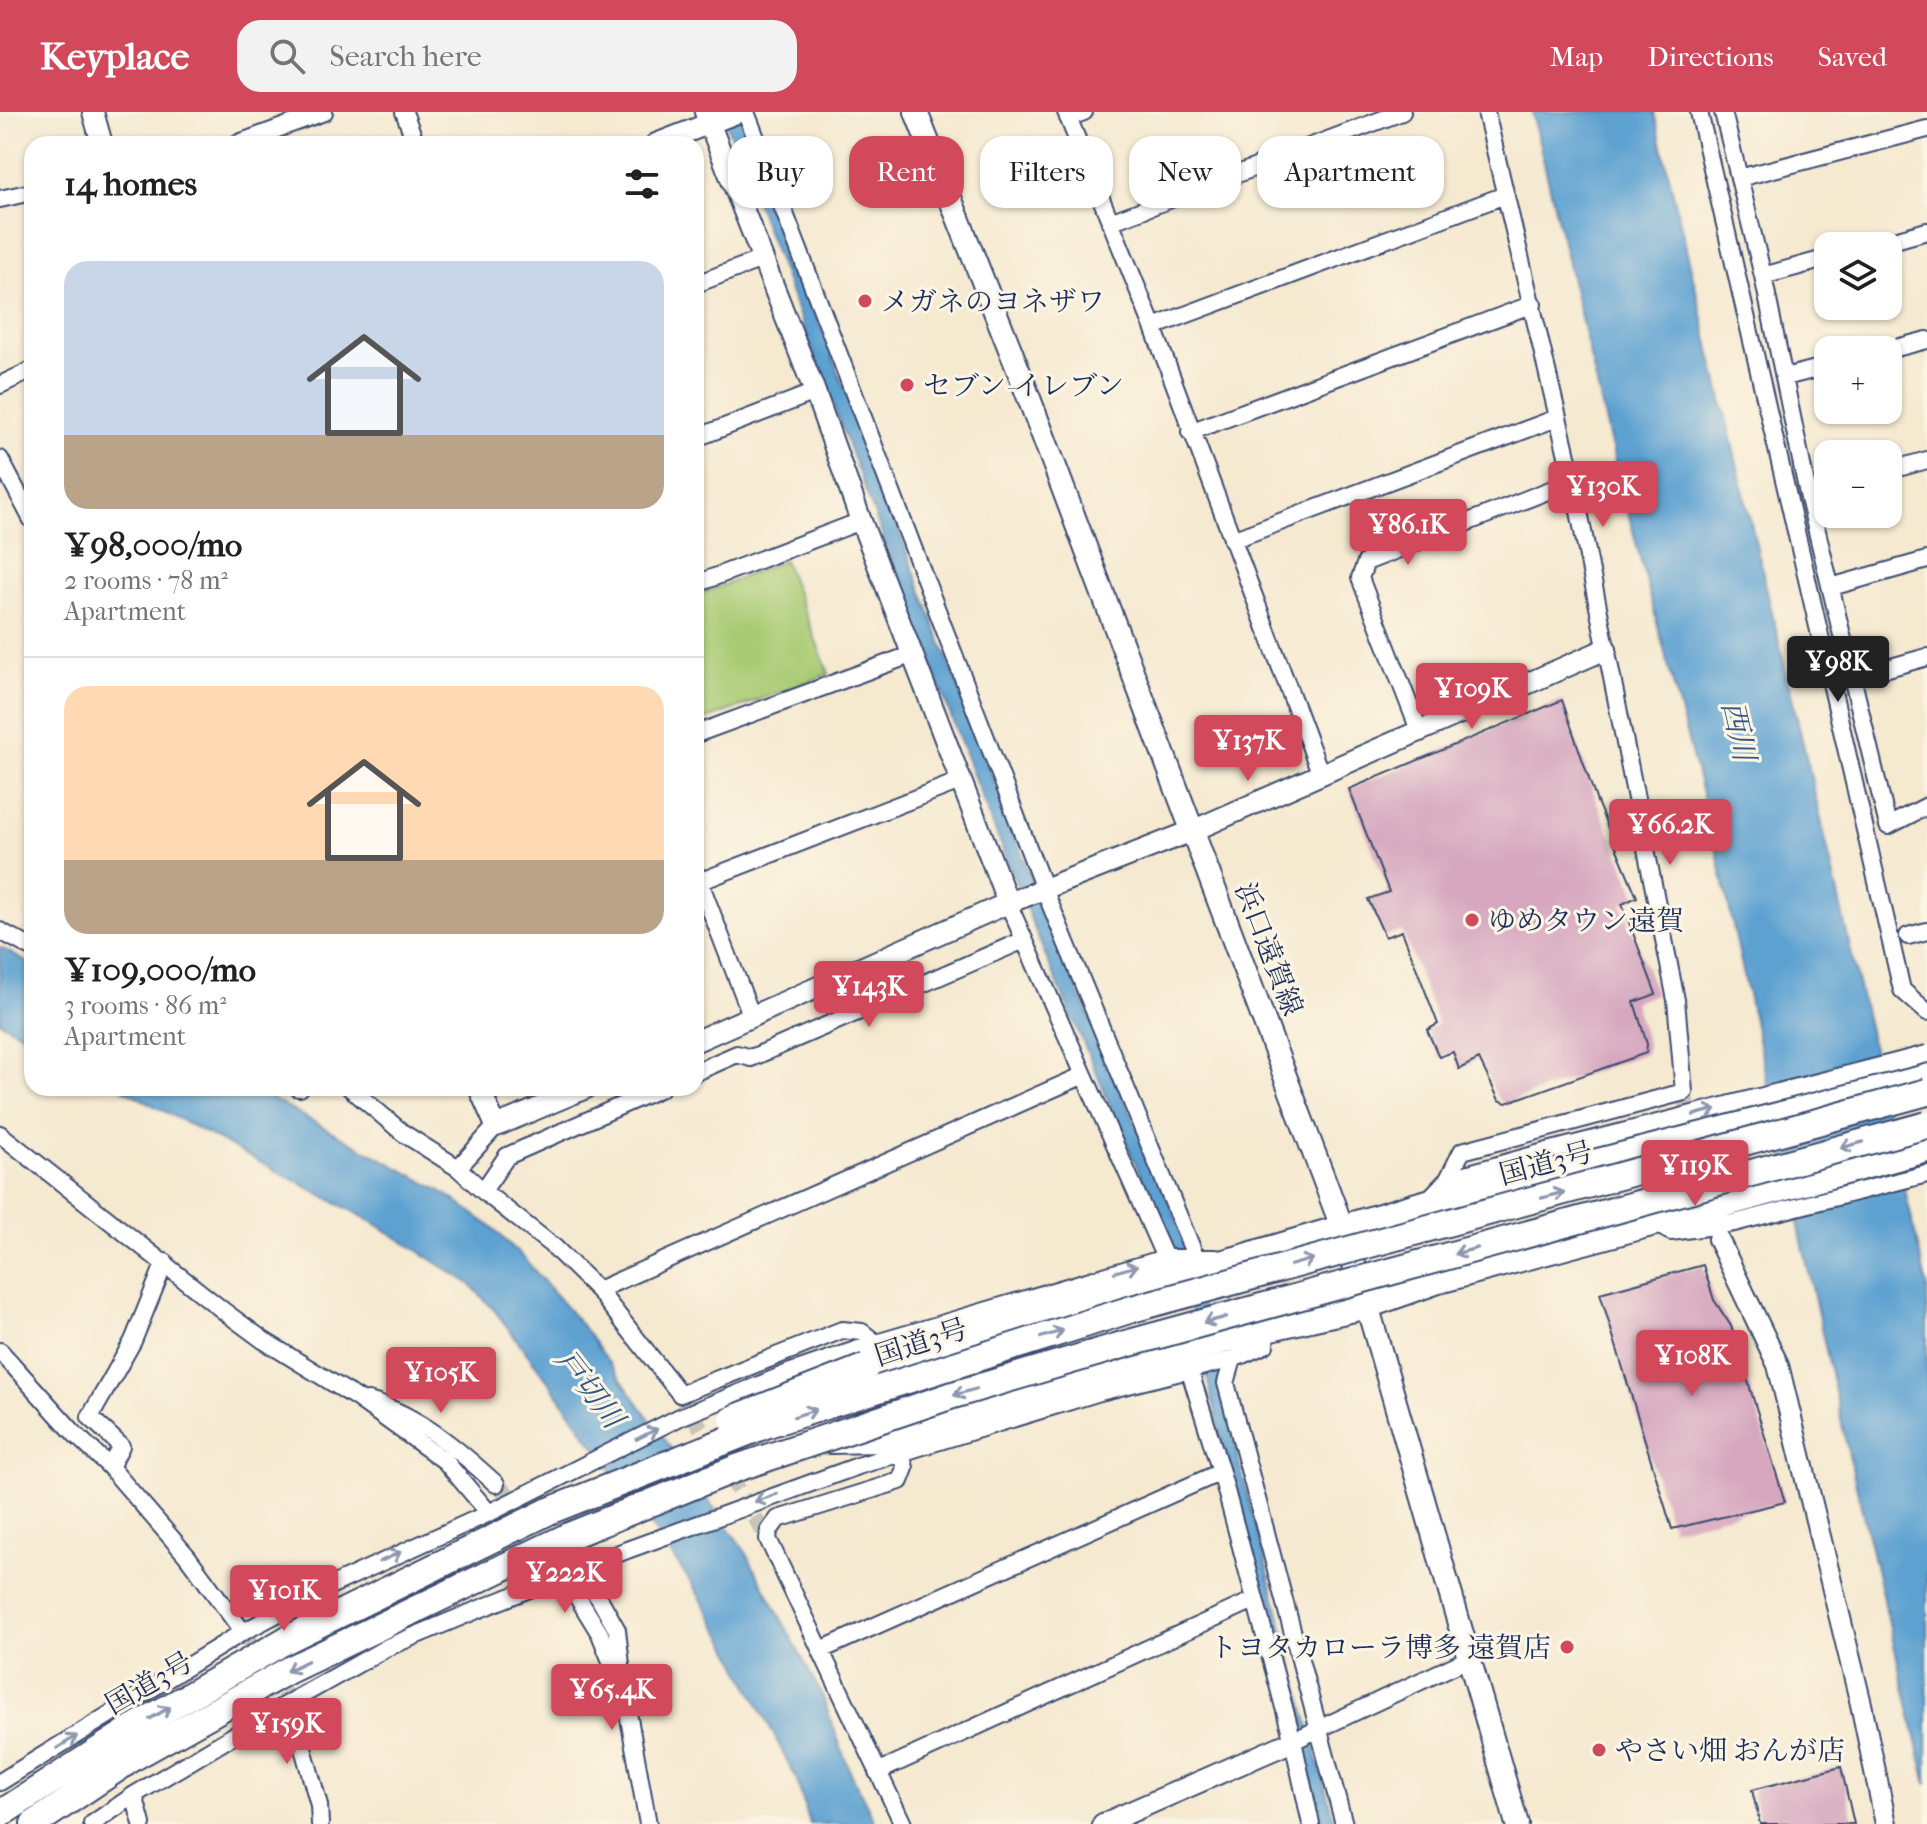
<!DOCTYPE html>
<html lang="en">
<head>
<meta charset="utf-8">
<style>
  :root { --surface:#fff; --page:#f2f2f2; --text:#202124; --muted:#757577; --line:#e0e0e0; --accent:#d1495b }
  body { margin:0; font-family:"IM FELL French Canon","Noto Serif JP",serif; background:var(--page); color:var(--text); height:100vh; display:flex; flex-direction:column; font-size:30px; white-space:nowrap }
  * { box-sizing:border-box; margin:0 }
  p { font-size:26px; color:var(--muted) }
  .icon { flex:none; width:44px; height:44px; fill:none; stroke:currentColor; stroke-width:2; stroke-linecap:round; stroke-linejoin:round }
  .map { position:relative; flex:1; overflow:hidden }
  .drawer { position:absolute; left:24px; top:24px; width:680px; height:960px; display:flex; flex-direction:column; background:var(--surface); border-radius:24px; box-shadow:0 2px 6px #0004 }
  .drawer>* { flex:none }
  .guide { position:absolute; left:728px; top:24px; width:760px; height:72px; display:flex; gap:16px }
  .tools { position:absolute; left:1814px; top:120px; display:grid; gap:16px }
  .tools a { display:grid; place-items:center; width:88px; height:88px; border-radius:16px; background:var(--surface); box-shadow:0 2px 6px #0004; font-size:40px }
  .price { position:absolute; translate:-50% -68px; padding:0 18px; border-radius:8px; background:var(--accent); color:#fff; font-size:26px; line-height:52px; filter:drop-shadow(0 2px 4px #0008) }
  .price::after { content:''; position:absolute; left:50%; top:48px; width:24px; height:18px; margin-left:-12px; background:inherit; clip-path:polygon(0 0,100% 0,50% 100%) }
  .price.selected { background:#222; color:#fff }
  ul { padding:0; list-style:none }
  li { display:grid; align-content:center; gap:16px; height:424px; padding:0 40px }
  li+li { border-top:2px solid var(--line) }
  li span { display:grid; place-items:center; height:248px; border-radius:24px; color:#555 }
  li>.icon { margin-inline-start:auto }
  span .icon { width:144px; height:144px; fill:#fffc; stroke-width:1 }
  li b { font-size:34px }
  h2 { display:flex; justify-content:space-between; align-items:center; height:96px; padding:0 40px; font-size:34px }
  .pill { padding:0 28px; border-radius:24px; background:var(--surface); box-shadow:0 2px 6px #0004; font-size:28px; line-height:72px }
  .pill.selected { background:var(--accent); color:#fff }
  header { display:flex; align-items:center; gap:48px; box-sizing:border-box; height:112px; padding:0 40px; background:var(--accent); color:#fff }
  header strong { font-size:38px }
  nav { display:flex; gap:44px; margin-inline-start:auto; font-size:28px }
  .search { width:560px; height:72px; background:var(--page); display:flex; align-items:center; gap:20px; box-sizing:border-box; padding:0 28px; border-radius:24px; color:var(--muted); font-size:30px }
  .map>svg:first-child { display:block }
  .green { fill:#a9cb73; stroke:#627d68; stroke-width:2 }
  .water { fill:#5da1d1; stroke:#3c6898; stroke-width:2 }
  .building { fill:#d6a7bf }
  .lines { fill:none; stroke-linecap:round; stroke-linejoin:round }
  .minor-tunnel { stroke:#c9c4b9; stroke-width:16; stroke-dasharray:16 8; stroke-linecap:butt }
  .minor-casing { stroke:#3c4b6f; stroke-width:20 }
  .tertiary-casing { stroke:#3c4b6f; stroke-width:24 }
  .secondary-casing { stroke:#3c4b6f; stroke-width:26 }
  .trunk-casing { stroke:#3c4b6f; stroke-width:30 }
  .minor { stroke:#fff; stroke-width:16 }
  .tertiary { stroke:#fff; stroke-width:20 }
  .secondary { stroke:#fff; stroke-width:22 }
  .trunk { stroke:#fff; stroke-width:26 }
  .minor-bridge-casing { stroke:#3c4b6f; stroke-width:20; stroke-linecap:butt }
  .trunk-bridge-casing { stroke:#3c4b6f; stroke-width:30; stroke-linecap:butt }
  .minor-bridge { stroke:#fff; stroke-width:16 }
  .trunk-bridge { stroke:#fff; stroke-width:26 }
  .oneway { stroke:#8d97ae }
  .poi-dot { fill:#d1495b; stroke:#fcf5e5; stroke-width:3 }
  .labels { text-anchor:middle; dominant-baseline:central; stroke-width:6; stroke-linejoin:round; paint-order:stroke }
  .poi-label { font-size:28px; fill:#1b2f5e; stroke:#fcf5e5; text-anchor:start }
  .street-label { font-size:28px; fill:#1b2f5e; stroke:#fcf5e5 }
  .water-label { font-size:30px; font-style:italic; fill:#325786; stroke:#fcf5e5 }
</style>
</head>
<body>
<header>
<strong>Keyplace</strong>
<div class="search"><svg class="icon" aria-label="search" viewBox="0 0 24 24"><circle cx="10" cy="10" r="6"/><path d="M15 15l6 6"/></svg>Search here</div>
<nav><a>Map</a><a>Directions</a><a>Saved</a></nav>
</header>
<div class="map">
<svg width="1927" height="1712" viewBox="0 0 1927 1712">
  <rect width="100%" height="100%" fill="#fcf5e5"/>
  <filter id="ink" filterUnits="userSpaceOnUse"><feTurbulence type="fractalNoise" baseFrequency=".0125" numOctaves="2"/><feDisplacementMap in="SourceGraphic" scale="16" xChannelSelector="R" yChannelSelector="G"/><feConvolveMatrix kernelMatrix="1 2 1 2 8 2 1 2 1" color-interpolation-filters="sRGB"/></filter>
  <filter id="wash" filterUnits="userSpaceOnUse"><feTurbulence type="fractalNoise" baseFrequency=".006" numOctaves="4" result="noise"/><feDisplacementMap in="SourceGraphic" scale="32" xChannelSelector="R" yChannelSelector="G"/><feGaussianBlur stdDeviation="1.8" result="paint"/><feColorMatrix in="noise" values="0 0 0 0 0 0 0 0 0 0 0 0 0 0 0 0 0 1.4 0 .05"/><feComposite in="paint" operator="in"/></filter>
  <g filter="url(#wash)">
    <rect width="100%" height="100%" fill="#f5e9d0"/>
    <!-- green -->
    <path class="green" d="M784,448L829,562L696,611V484Z"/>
    <!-- water -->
    <path class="water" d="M722,0H739L1041,792L1186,1129L1241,1358L1335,1712H1323L1222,1329L1191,1196L1160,1108L1044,840L982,686Z
      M1532,0H1654L1821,708L1927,1174V1672L1847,1335L1715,731L1619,366Z
      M0,835L32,853V928L0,910Z
      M121,976H252L443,1080L489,1113L522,1144L584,1216L745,1439L822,1583L848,1655L876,1712H810L796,1666L727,1531L692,1472L553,1276L495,1199L470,1172L371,1109Z"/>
    <g id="blocks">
      <!-- building -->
      <path class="building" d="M1562,588L1597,690L1637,785L1622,792L1656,882L1634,890L1647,932L1646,941L1506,991L1499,988L1479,947L1459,957L1453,940L1439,945L1427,918L1438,912L1402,819L1385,825L1368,787L1389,780L1349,677Z
        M1703,1153L1714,1188L1731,1214L1785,1390L1672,1417L1600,1181Z
        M1841,1655L1854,1712H1760L1752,1678Z"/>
    </g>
  </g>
  <g filter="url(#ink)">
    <use href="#blocks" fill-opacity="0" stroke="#3c4b6f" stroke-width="2"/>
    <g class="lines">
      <!-- minor-tunnel -->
      <path class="minor-tunnel" d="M1684,980L1708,1082
        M680,1282L768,1427
        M496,1372L552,1422L581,1461
        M243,1520L290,1590"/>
      <defs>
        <path id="minor" d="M404,0L416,32
          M746,0L1044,777L1196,1146
          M1066,0L1153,215L1321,663
          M1699,0L1902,878L1927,900
          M1723,0L1763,164L1808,382L1888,714L1927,694
          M1068,6L1084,0
          M236,32L324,0
          M1739,66L1927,17
          M0,87L32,80
          M1110,110L1402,0
          M1873,134L1927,119
          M1763,164L1828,146
          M696,172L762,147
          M1153,215L1505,83
          M1888,238L1927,228
          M1785,265L1828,254
          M0,273L32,258
          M1190,320L1533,192
          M696,326L815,280
          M0,347L32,408
          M1888,359L1927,348
          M1808,382L1828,376
          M1232,428L1557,306
          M696,472L861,409
          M1831,475L1927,448
          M1852,566L1927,545
          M1419,618L1360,466L1366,450L1573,369
          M696,622L913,542
          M697,763L752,905
          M696,771L960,669
          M1008,791L1165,1146
          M0,819L32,836
          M1908,824L1927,819
          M696,960L737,942L751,946L1024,828
          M298,976H300
          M350,976L403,1021L458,1056L483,1079L554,1135L598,1178L680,1282L842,1218L862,1220L876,1231
          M0,1022L225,1200L263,1228L357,1286L445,1349L489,1401
          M458,1056L496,1014
          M1448,1067L1548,1039
          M483,1079L507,1044L661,976
          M1428,1088L1448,1067L1462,1039L1684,980L1676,888L1573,369L1486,0
          M1652,1110L1671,1120L1734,1111L1927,1062
          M598,1178L1084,963
          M0,1239L75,1322L110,1355L187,1444L243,1520
          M1233,1247L1226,1271L1344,1712
          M1189,1257L1221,1360L1293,1629L1311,1712
          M368,1289C417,1302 459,1338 496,1372
          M901,1342L905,1356L900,1369L778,1407L769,1419L768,1427L903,1712
          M110,1355L121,1334L90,1305L133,1229L165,1150
          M581,1461L599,1486L617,1518L622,1562
          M564,1463L600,1522L625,1584L648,1712
          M821,1538L1221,1360
          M290,1590L319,1693L320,1712
          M1293,1629L1470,1546
          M877,1660L1254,1488
          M0,1670L243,1520L330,1474L489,1401L680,1305L791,1260L876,1231L1165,1146H1216
          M134,1683L142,1712
          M92,1712L134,1683L290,1590L388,1535L477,1498L627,1438L858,1354L1100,1280L1233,1247L1265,1233L1266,1216"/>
        <path id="tertiary" d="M93,0L102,32
          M705,0L815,280L861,409L1008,791
          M656,32L739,0
          M696,929L1008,791L1192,719L1606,537
          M479,976L496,1014L586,976
          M1718,1127L1778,1253L1861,1592L1886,1712
          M1103,1712L1293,1629"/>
        <path id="secondary" d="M916,0L1021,265L1342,1115L1367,1193L1517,1712"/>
        <path id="trunk" d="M866,1255L980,1216L1239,1147L1424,1092L1705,1018L1927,964
          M830,1328L882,1327L1142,1250L1266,1216L1367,1193L1435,1169L1927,1037
          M0,1702L135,1615L288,1527L549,1399
          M34,1712L134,1645L289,1558L569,1424"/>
      </defs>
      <!-- minor casing -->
      <use href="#minor" class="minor-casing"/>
      <!-- tertiary casing -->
      <use href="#tertiary" class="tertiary-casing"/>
      <!-- secondary casing -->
      <use href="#secondary" class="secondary-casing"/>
      <!-- trunk casing -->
      <use href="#trunk" class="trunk-casing"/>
      <!-- minor -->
      <use href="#minor" class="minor"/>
      <!-- tertiary -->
      <use href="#tertiary" class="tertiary"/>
      <!-- secondary -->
      <use href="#secondary" class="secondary"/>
      <!-- trunk -->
      <use href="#trunk" class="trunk"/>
      <defs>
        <path id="minor-bridge" d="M1548,1039L1927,942"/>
        <path id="trunk-bridge" d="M733,1307L866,1255
          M549,1399L768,1312L1132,1197L1927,980
          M569,1424L737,1356L953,1283L1126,1232L1927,1013"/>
      </defs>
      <!-- minor-bridge casing -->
      <use href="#minor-bridge" class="minor-bridge-casing"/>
      <!-- trunk-bridge casing -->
      <use href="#trunk-bridge" class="trunk-bridge-casing"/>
      <!-- minor-bridge -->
      <use href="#minor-bridge" class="minor-bridge"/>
      <!-- trunk-bridge -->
      <use href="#trunk-bridge" class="trunk-bridge"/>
    </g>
    <!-- one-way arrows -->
    <defs><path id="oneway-shaft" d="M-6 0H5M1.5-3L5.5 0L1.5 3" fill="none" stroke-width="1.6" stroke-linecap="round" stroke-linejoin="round" transform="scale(2)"/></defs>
    <g class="oneway">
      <use href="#oneway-shaft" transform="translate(1705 1000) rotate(-15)"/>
      <use href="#oneway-shaft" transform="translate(1852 1033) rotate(165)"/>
      <use href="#oneway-shaft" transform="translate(1553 1083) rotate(-15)"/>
      <use href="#oneway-shaft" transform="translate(1466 1139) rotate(165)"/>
      <use href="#oneway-shaft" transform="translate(1302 1150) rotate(-16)"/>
      <use href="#oneway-shaft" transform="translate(1126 1157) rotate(-16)"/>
      <use href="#oneway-shaft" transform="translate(1215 1208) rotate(165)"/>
      <use href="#oneway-shaft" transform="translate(1052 1222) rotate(-17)"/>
      <use href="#oneway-shaft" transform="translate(965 1280) rotate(164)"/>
      <use href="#oneway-shaft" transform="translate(805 1301) rotate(-18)"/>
      <use href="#oneway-shaft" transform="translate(647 1322) rotate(-27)"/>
      <use href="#oneway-shaft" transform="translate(766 1386) rotate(161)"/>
      <use href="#oneway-shaft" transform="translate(390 1445) rotate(-25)"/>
      <use href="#oneway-shaft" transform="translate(297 1554) rotate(154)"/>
      <use href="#oneway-shaft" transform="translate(160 1601) rotate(-30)"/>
      <use href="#oneway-shaft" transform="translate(67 1630) rotate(-32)"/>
    </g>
  </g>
  <!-- markers -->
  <g class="poi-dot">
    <circle cx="865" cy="189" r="8"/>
    <circle cx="907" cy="273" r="8"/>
    <circle cx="1472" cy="808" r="8"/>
    <circle cx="1567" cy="1535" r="8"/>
    <circle cx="1599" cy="1638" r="8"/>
  </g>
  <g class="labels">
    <!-- poi labels -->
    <g class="poi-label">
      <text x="881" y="189">メガネのヨネザワ</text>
      <text x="923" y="273">セブン-イレブン</text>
      <text x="1488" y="808">ゆめタウン遠賀</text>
      <text x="1551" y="1535" text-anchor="end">トヨタカローラ博多 遠賀店</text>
      <text x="1615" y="1638">やさい畑 おんが店</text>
    </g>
    <!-- street labels -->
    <g class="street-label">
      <text transform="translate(1269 837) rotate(69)">浜口遠賀線</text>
      <text transform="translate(1546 1051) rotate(-15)">国道3号</text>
      <text transform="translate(921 1230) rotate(-18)">国道3号</text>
      <text transform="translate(149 1571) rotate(-30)">国道3号</text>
    </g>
    <!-- water labels -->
    <g class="water-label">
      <text transform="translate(1738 619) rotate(77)">西川</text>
      <text transform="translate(589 1277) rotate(52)">戸切川</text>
    </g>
  </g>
</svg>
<div class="tools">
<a><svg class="icon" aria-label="layers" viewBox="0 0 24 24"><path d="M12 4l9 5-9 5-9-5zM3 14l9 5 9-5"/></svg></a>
<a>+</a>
<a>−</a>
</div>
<b class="price" style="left:1603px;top:417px">¥130K</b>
<b class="price" style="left:1408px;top:455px">¥86.1K</b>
<b class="price selected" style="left:1838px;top:592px">¥98K</b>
<b class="price" style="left:1472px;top:619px">¥109K</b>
<b class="price" style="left:1248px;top:671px">¥137K</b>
<b class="price" style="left:1670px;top:755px">¥66.2K</b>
<b class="price" style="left:869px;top:917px">¥143K</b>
<b class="price" style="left:1695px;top:1096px">¥119K</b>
<b class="price" style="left:1692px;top:1286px">¥108K</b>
<b class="price" style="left:441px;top:1303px">¥105K</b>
<b class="price" style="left:565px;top:1503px">¥222K</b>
<b class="price" style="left:284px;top:1521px">¥101K</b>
<b class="price" style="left:612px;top:1620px">¥65.4K</b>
<b class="price" style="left:287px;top:1654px">¥159K</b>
<div class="guide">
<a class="pill">Buy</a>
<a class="pill selected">Rent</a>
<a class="pill">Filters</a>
<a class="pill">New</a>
<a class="pill">Apartment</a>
</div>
<section class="drawer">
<h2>14 homes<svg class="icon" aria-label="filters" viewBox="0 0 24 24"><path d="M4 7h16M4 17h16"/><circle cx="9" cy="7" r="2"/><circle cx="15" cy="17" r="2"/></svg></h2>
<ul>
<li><span style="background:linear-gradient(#c9d6e8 70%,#b9a48a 0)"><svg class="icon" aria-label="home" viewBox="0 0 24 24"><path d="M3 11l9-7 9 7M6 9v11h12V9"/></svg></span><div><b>¥98,000/mo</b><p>2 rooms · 78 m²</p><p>Apartment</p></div></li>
<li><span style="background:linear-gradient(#ffd9b3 70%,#b9a48a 0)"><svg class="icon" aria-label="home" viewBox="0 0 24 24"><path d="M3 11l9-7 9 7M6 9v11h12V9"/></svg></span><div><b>¥109,000/mo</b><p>3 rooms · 86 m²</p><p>Apartment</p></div></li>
</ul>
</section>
</div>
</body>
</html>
